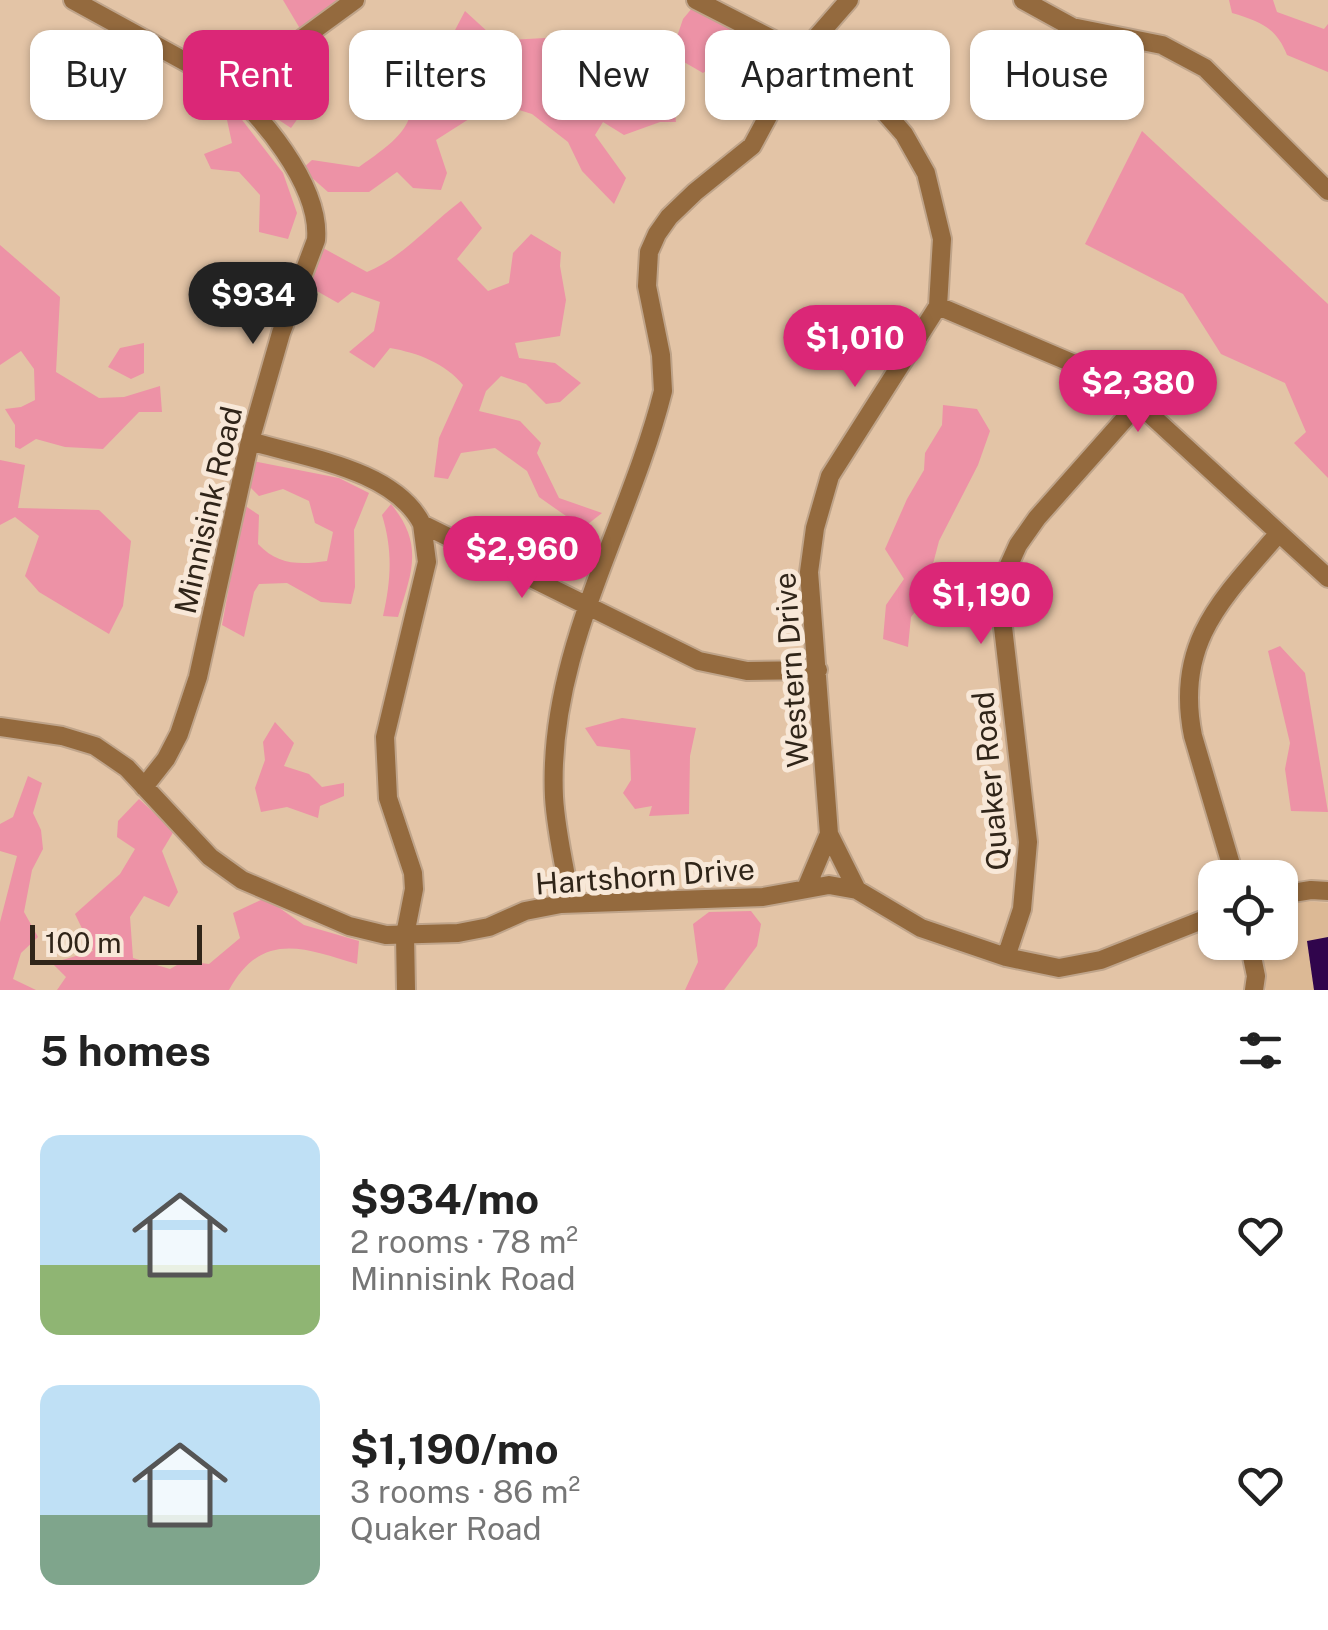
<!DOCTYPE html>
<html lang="en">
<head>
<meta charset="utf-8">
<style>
  :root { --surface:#fff; --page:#f2f2f2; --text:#222; --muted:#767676; --accent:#db2777 }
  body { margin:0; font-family:"Public Sans",sans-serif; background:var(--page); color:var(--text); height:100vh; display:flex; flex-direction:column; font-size:38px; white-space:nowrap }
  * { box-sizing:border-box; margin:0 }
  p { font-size:32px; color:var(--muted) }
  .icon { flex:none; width:55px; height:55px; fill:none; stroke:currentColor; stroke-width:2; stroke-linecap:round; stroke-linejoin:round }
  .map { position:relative; height:990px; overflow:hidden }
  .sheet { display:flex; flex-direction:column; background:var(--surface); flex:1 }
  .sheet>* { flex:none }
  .top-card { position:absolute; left:30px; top:30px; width:1270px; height:90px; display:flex; gap:20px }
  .tools { position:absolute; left:1198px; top:860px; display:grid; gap:20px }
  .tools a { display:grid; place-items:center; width:100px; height:100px; border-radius:20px; background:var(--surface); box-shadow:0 2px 8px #0004; font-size:50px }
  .scale { position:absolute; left:30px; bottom:25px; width:172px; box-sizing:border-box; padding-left:10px; border:5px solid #302519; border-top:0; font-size:28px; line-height:35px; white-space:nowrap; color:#302519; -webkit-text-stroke:8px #f8e8d8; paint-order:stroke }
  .price { position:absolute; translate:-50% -85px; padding:0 22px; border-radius:35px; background:var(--accent); color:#fff; font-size:32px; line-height:65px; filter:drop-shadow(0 2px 5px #0008) }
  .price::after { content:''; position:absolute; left:50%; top:60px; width:30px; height:22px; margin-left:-15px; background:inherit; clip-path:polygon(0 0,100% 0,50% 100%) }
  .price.current { background:#222; color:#fff }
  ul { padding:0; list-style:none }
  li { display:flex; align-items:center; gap:30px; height:250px; padding:0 40px }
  li span { display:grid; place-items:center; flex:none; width:280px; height:200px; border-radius:20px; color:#555 }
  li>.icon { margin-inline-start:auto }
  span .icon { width:120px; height:120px; fill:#fffc; stroke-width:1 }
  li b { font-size:42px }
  h2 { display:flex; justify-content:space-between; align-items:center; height:120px; padding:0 40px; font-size:42px }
  .tag { padding:0 35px; border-radius:20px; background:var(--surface); box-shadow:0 2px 8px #0004; font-size:35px; line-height:90px }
  .tag.current { background:var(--accent); color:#fff }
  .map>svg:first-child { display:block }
  .built { fill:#dcb995 }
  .green { fill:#ed92a6 }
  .building { fill:#30054c }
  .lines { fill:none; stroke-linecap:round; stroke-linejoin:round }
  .minor-casing { stroke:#bfa48a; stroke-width:22 }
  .minor { stroke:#946a3e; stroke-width:18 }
  .labels { text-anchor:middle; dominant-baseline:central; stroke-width:10; stroke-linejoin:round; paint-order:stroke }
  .street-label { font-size:30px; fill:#302519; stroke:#f8e8d8 }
</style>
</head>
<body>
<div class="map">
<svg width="1328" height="990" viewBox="0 0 1328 990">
  <rect width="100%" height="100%" fill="#e3c4a6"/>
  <!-- built -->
  <path class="built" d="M1304,901L1328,903V990H1266L1261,943L1280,942V908Z"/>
  <!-- green -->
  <path class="green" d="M283,0H345L302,32Z
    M1229,0H1273L1277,12L1324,29L1328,24V72L1287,55C1276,27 1259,21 1232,13Z
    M693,7L792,63L772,92L733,60L714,65L703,73L684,62L672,87L676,122H660L624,135L603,122L595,135L626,178L614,204L582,171L568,142L532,114L503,105L469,119L436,140L447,173L441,190L413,188L397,172L369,192H328L302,169L312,160L359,167C396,141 427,121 403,75L423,66L442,86L460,75L442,55L465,11L489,33L508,40L564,37L584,45L575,73L593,94L628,99L660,87L683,19Z
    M284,60L315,87L306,107L291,128L259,107L243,91Z
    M212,81L283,173L297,213L288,239L259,232L260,195L239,172L211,169L204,154L232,143L227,120L210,99Z
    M1142,131L1328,304V478L1294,443L1306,432L1285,383L1221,354L1183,294L1085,244Z
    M461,201L482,228L457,259L488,291L509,283L513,253L531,234L561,252L560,266L566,300L560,336L515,343L519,358L555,363L581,383L560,402L546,404L526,384L501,376L486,391L479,411L520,421L541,443L537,453L559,498L602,513L583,528L539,497L527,471L495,448L461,453L448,479L434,477L439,438L463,385C445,363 418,353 390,348L374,368L349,352L374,331L380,302L352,292L338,303L308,286L323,248L367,272C403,257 429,225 461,201Z
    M0,245L60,297L56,372L99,398L124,397L160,386L162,412H139L103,449L65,447L36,439L20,449L15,447V425L5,409L21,407L35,400L34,369L21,351L0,365Z
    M144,343V373L131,379L108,367L120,348Z
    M943,405L977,409L990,431L978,465L939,541L923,602L911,617L908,647L883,639L886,605L904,579L885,549L907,499L924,470L925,453L942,425Z
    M0,460L25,465L18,508L99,510L131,541L123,606L109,634L39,592L25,576L39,536L15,517L0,525Z
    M253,461L339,478L369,493L354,530L355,587L351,604L321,602L287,583L259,584L254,592L244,637L222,625L244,505L259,515L258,544C278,565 299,565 327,561L333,532L315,523L309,501L283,489L259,496L250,487Z
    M391,504C424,544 412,572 398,617L383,616C391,580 393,551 382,515Z
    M1280,646L1305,673L1328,812L1291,811L1285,769L1290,743L1268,651Z
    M622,718L696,728L690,756L689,814L649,816L652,806L635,809L623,793L631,780L630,750L597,746L585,728Z
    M275,722L294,743L284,766L309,774L322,787L344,783V796L320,806L318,818L287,807L261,812L255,788L265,760L263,742Z
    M28,776L42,783L33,813L41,830L43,849L32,870L24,912L38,937L21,953L13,979L36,990H0V922L17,856L0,851V824L13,817Z
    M139,799L174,831L162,851L178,892L169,907L144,896L130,917L133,958L170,969L184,961L209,964L240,938L233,913L265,898L304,925L359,941L357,964C304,948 262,930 229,990H57L66,977L52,963L93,951L75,914L120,874L135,849L117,837L118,821Z
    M751,911L761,924L757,946L724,990H685L698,962L693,924L709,912Z"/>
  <!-- building -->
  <path class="building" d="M1328,937V990H1314L1307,941Z"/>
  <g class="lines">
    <defs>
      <path id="minor" d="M73,0L217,79C259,110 321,186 316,240L281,333L250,441L198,677L179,734L166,759L144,787
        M696,0L844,76L874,100L904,134L926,173L942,239L938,306L830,476L815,528L809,572L829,834L807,886
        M1023,0L1072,27L1162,45L1205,68L1328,191
        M232,90L355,0
        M938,306L1091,371L1141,406L1328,578
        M250,441C305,458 394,469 422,524L699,661L747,671L818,670
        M0,727L62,736L95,746L127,768L210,857L242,880L349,926L386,935L458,933L489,927L525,911L561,904L763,897L829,885L857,890L921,928L1006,957L1059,968L1101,960L1215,915
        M829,834L857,890
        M1235,878L1193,736C1174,642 1223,598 1279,533
        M1280,895L1311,890L1328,891
        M571,903C565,868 556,832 554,797C547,652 629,526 663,391L661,355L647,286L649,252L657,234L669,217L695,192L752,146L801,55L849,0
        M1249,942L1256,976L1254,990
        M1006,957L1022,909L1028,842L1001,610L1009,565L1018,545L1037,518L1138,404
        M406,990L405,935L414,889L413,873L388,798L385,737L427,562L422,524"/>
    </defs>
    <!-- minor casing -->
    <use href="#minor" class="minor-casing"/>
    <!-- minor -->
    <use href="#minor" class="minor"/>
  </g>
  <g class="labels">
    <!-- street labels -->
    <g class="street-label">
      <text transform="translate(208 510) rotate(-77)">Minnisink Road</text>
      <text transform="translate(791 670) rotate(-94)">Western Drive</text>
      <text transform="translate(990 781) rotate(-95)">Quaker Road</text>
      <text transform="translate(645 876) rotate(-4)">Hartshorn Drive</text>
    </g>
  </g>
</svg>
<div class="tools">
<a><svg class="icon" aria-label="locate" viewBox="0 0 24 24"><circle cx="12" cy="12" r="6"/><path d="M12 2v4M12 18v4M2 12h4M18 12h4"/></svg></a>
</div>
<div class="scale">100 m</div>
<b class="price current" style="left:253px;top:347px">$934</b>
<b class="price" style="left:855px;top:390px">$1,010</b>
<b class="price" style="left:1138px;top:435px">$2,380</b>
<b class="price" style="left:522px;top:601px">$2,960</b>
<b class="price" style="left:981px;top:647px">$1,190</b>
<div class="top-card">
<a class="tag">Buy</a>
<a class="tag current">Rent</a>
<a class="tag">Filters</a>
<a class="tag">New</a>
<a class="tag">Apartment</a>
<a class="tag">House</a>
</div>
</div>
<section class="sheet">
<h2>5 homes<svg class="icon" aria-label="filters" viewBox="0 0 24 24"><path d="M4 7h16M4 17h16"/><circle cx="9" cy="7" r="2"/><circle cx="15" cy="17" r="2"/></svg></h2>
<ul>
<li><span style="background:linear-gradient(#bfe0f5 65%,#8fb573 0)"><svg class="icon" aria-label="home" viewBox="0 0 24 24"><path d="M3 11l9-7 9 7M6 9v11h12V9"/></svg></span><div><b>$934/mo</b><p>2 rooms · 78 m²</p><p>Minnisink Road</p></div><svg class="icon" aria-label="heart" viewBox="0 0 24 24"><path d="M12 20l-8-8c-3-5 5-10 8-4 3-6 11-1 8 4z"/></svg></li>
<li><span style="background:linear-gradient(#bfe0f5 65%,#7fa58c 0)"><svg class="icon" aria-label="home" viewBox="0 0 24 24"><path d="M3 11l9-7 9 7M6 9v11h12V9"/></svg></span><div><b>$1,190/mo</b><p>3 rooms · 86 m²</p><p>Quaker Road</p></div><svg class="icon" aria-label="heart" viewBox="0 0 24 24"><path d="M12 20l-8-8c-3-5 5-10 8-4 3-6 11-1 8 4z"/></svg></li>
</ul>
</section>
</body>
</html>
